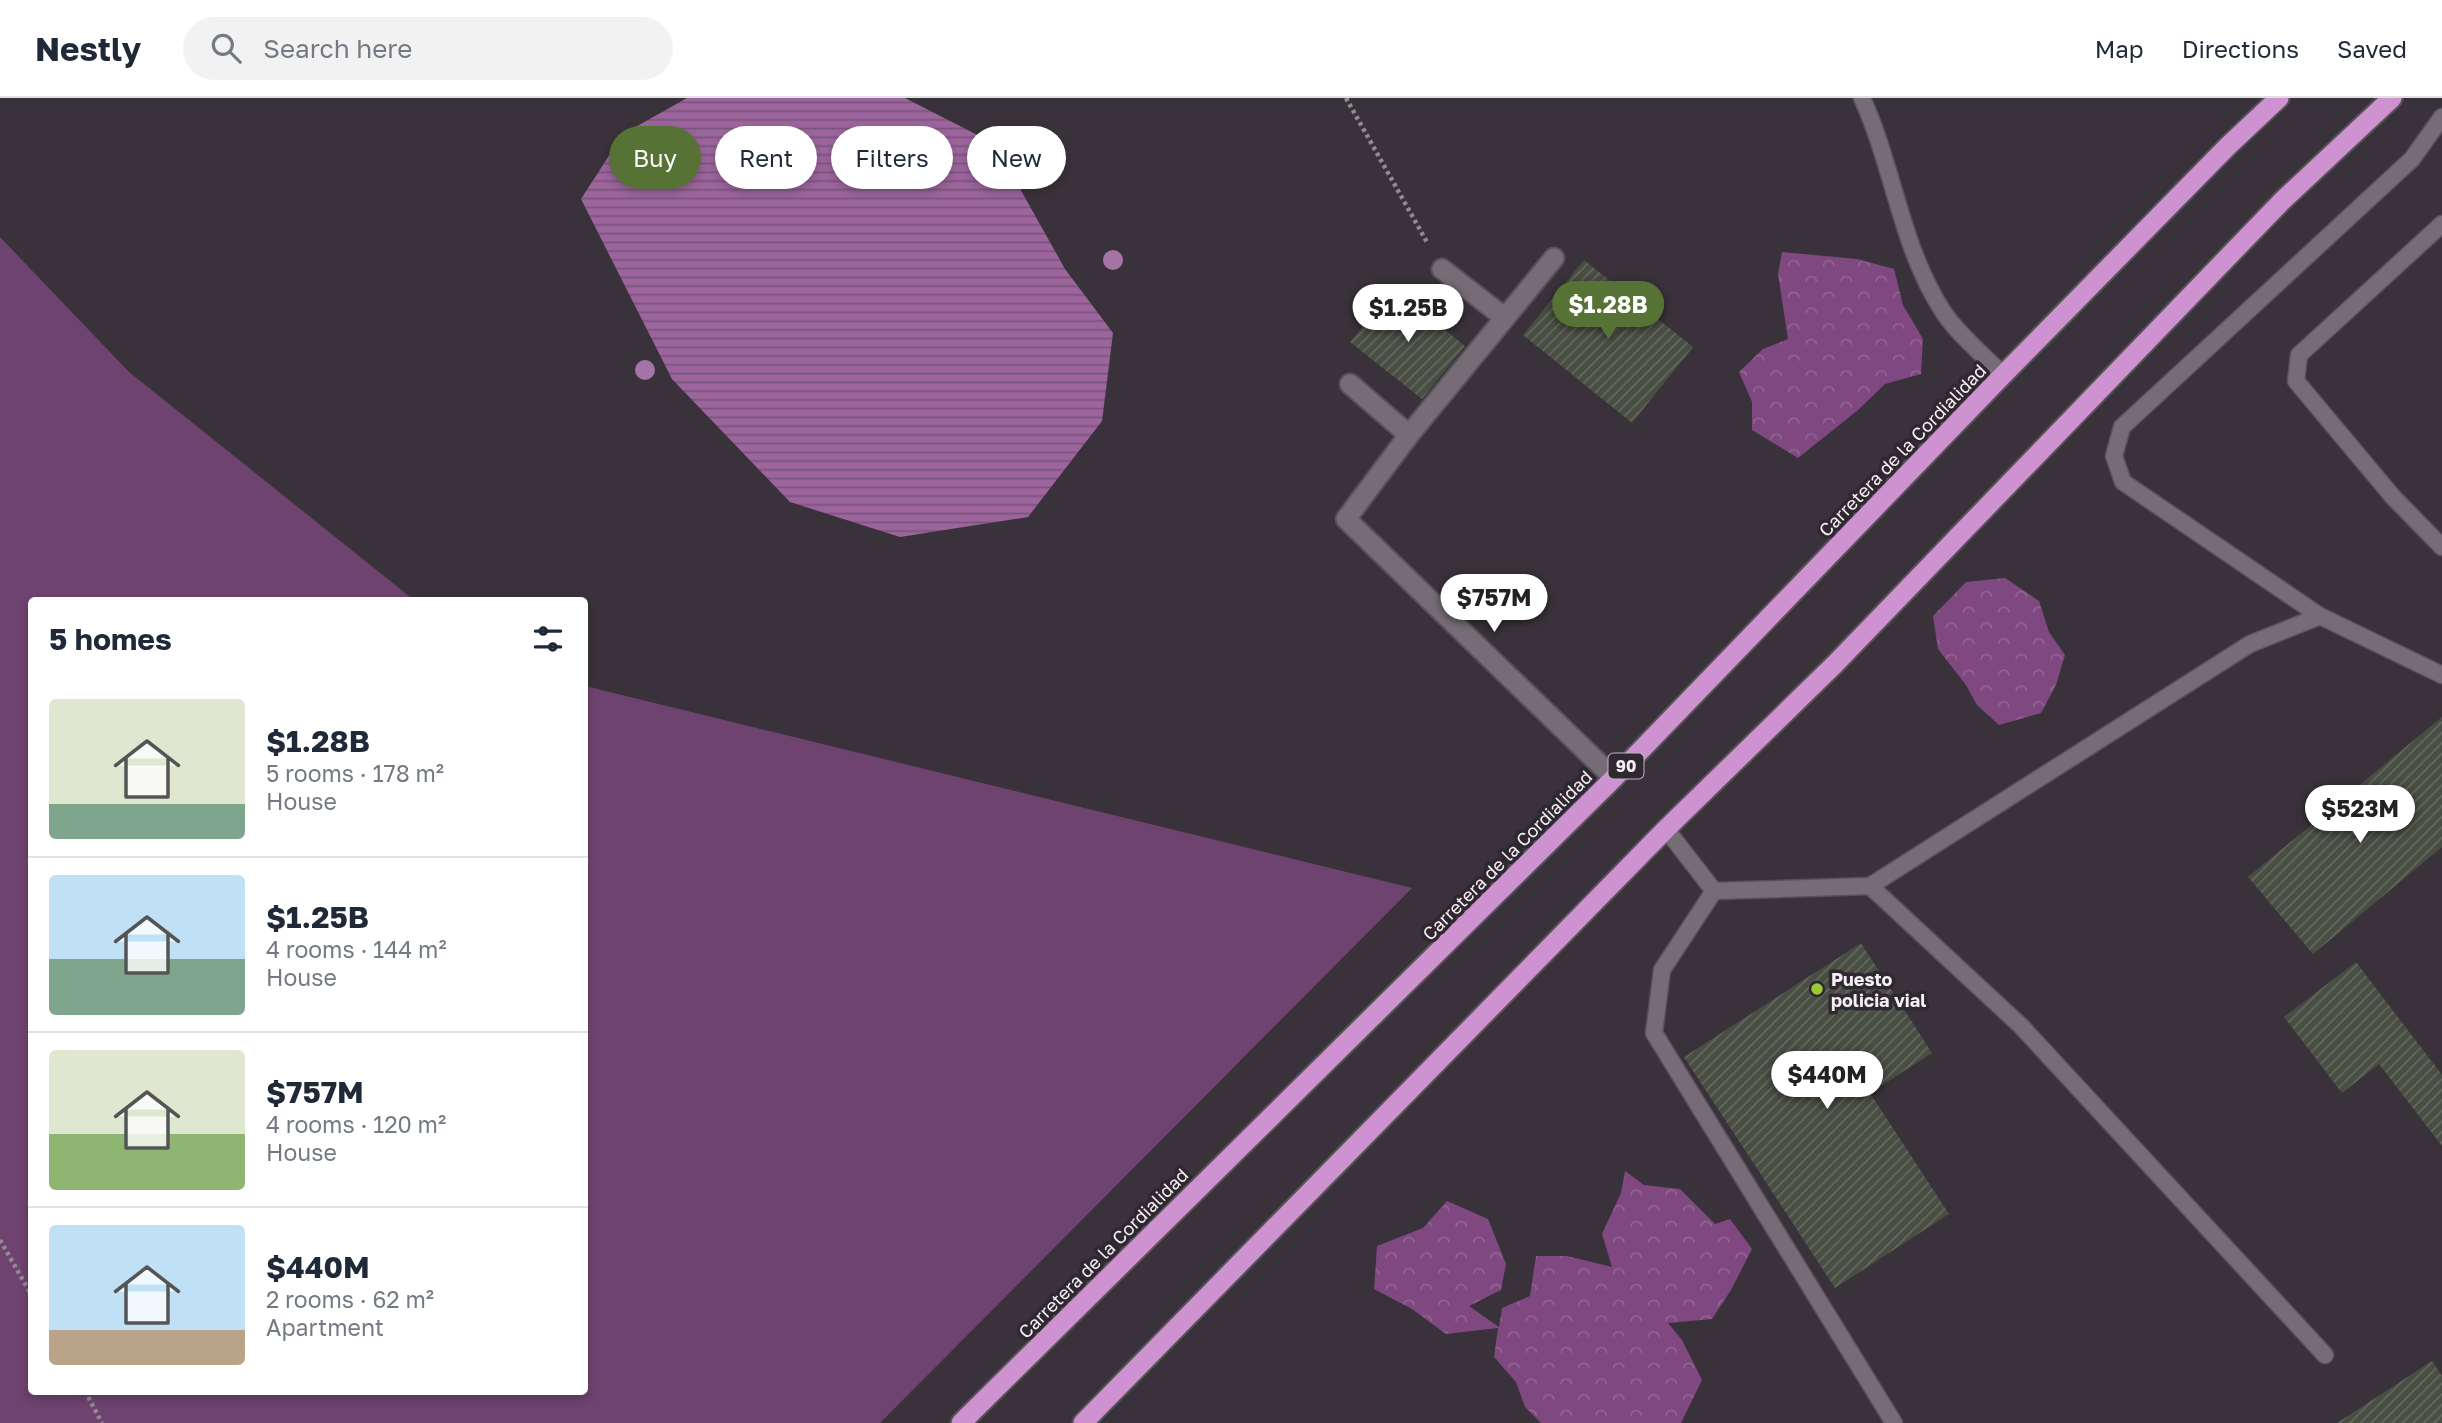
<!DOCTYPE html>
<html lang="en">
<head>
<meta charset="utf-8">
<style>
  :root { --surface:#fff; --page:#f2f2f3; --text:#1f2937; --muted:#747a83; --line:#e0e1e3; --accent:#577235 }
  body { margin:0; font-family:"Golos Text",sans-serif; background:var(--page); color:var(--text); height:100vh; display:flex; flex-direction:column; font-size:26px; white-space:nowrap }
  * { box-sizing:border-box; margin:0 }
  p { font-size:23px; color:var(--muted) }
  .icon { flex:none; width:38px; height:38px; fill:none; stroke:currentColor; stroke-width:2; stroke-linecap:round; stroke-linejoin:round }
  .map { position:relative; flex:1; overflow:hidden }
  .panel { position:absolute; left:28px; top:499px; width:560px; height:798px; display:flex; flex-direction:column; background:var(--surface); border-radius:7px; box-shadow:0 4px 10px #0003 }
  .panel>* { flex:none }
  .hud { position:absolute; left:609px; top:28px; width:665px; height:63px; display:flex; gap:14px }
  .price { position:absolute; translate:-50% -60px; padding:0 16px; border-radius:24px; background:#fff; color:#222; font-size:23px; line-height:46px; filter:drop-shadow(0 2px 4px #0008) }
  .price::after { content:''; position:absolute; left:50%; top:42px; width:21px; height:16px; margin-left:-10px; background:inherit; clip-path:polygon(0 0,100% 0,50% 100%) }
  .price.on { background:var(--accent); color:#fff }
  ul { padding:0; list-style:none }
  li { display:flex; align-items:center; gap:21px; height:175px; padding:0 21px }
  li+li { border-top:2px solid var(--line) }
  li span { display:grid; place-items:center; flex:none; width:196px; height:140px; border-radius:7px; color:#555 }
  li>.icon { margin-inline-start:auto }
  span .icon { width:84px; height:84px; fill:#fffc; stroke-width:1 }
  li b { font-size:30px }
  h2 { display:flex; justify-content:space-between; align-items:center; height:84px; padding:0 21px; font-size:30px }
  .pill { padding:0 24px; border-radius:32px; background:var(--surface); box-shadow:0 4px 10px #0003; font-size:24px; line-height:63px }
  .pill.on { background:var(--accent); color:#fff }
  header { display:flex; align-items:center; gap:42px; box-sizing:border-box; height:98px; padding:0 35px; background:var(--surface); border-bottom:2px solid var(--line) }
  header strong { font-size:33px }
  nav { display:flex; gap:38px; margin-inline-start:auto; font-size:24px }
  .search { width:490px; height:63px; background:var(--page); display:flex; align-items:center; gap:18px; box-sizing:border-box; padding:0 24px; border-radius:38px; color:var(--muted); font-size:26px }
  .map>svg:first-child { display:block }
  .green { fill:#6e436f }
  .forest { fill:url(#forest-crowns) }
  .water { fill:url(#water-rules) }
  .building { fill:url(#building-hatch) }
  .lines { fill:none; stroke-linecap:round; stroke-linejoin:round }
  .service-casing { stroke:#585158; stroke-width:19 }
  .minor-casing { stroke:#585158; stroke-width:23 }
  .trunk-casing { stroke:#585158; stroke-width:23 }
  .path { stroke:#928b92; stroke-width:4.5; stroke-dasharray:3.5 3.5; stroke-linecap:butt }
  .service { stroke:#766c76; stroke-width:16 }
  .minor { stroke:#766c76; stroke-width:19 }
  .trunk { stroke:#cf92d0; stroke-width:19 }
  .tree { fill:#a374a5 }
  .poi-dot { fill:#9bcb33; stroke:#302830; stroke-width:2.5 }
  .labels { text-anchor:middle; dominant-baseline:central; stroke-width:7; stroke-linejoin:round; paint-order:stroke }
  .shield { fill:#302830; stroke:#bbb4bb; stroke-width:2 }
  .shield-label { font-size:16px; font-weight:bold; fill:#f6f0f6 }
  .street-label { font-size:18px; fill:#f6f0f6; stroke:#302830 }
  .poi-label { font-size:18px; font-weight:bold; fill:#f6f0f6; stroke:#302830; text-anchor:start }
</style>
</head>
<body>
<header>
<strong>Nestly</strong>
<div class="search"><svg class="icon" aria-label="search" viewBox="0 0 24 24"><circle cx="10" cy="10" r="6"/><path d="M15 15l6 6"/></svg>Search here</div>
<nav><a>Map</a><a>Directions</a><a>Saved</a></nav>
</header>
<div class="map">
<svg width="2442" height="1325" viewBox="0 0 2442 1325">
  <defs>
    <pattern id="forest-crowns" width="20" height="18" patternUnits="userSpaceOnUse" patternTransform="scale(1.75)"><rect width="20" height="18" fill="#7f4881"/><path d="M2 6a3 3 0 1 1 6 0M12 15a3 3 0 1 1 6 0" fill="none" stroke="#926393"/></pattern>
    <pattern id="water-rules" width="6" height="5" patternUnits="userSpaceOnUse" patternTransform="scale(1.75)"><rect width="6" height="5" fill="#9d649e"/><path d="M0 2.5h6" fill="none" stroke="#785778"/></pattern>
    <pattern id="building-hatch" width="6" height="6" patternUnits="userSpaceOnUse" patternTransform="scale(1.75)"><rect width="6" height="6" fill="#494e43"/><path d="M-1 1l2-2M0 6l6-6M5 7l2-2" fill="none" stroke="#64685f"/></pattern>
  </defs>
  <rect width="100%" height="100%" fill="#3a323a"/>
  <!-- green -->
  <path class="green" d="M0,139L129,274L414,502H32V1293H584L585,588L1412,790L880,1325H0Z"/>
  <!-- forest -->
  <path class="forest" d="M1782,154L1857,161L1894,171L1903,207L1923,241L1921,276L1885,286L1858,312L1798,360L1752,332V304L1739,274L1763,251L1788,241L1778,176Z
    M2005,480L2039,503L2049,534L2065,557L2056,587L2041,615L1999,627L1977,607L1966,587L1938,551L1933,518L1966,484Z
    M1625,1073L1644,1087L1680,1091L1715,1126L1730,1121L1752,1151L1731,1192L1712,1221L1668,1225L1682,1242L1702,1282L1681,1325H1541L1525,1309L1516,1284L1494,1259L1498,1230L1446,1236L1412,1211L1374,1191L1377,1148L1423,1130L1447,1103L1488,1121L1506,1166L1501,1192L1469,1208L1499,1229L1502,1210L1530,1198L1536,1158H1567L1612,1169L1602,1136L1621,1095Z"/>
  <!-- water -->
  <path class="water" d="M687,0H905L995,46L1065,171L1113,235L1102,323L1028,419L900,439L790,404L672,281L581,101L623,36Z"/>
  <!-- building -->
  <path class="building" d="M1584,162L1693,249L1632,325L1523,237Z
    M1394,190L1465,248L1422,301L1350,244Z
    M2442,619V749L2313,856L2248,779Z
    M1861,845L1932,955L1870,995L1949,1116L1835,1190L1684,959Z
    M2356,864L2442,977V1048L2379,966L2342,995L2284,919Z
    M2432,1263L2442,1278V1325H2337Z"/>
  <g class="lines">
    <defs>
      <path id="service" d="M1862,0C1894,70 1901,150 1944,215C1958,236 1984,258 2003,277
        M2442,126L2299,257L2296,283L2393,399L2442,449
        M2320,518L2123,384L2114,358L2122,329L2412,61L2442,19
        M1666,731L1714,793
        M1870,788L2021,928L2325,1257
        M1894,1325L1654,935L1662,872L1714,793L1870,788L2250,546L2320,518L2442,577"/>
      <path id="minor" d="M1554,160L1409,337L1346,421L1614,680
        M1442,171L1505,220
        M1350,286L1409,337"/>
      <path id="trunk" d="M961,1325L1614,680L2003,277L2228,48L2279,0
        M1083,1325L1666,731L1835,566L2282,103L2392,0"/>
    </defs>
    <!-- service casing -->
    <use href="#service" class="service-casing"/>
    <!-- minor casing -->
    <use href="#minor" class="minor-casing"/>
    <!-- trunk casing -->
    <use href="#trunk" class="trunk-casing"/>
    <!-- path -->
    <path class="path" d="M1346,0L1428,146
      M0,1142L32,1198
      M85,1293L102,1325"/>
    <!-- service -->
    <use href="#service" class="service"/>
    <!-- minor -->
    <use href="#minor" class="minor"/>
    <!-- trunk -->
    <use href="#trunk" class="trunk"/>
  </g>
  <!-- trees -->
  <g class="tree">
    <circle cx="1113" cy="162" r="10"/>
    <circle cx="645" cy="272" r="10"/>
  </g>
  <!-- markers -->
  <circle class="poi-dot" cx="1817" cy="891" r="7"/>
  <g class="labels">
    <!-- shield labels -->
    <rect class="shield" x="1608.5" y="655.5" width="35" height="25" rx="5"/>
    <g class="shield-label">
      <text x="1626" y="668">90</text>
    </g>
    <!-- street labels -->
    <g class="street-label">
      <text transform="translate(1902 352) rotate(-46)">Carretera de la Cordialidad</text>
      <text transform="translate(1507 757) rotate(-45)">Carretera de la Cordialidad</text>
      <text transform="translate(1103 1155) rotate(-45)">Carretera de la Cordialidad</text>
    </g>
    <!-- poi labels -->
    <g class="poi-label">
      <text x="1831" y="881">Puesto<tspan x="1831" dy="21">policia vial</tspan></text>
    </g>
  </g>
</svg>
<b class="price on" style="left:1608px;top:243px">$1.28B</b>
<b class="price" style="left:1408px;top:246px">$1.25B</b>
<b class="price" style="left:1494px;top:536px">$757M</b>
<b class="price" style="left:2360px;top:747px">$523M</b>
<b class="price" style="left:1827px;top:1013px">$440M</b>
<div class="hud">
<a class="pill on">Buy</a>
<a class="pill">Rent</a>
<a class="pill">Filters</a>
<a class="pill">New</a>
</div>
<section class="panel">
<h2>5 homes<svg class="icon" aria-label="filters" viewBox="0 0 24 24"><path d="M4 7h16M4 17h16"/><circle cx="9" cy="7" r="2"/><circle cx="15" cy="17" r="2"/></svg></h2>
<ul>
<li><span style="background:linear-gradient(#dfe7d0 75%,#7fa58c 0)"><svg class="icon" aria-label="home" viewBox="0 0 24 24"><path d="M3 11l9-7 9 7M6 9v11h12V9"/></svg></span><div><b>$1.28B</b><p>5 rooms · 178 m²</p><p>House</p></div></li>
<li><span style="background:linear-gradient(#bfe0f5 60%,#7fa58c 0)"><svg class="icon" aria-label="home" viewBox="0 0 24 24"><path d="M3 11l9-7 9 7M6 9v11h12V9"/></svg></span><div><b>$1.25B</b><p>4 rooms · 144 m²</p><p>House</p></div></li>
<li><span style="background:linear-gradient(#dfe7d0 60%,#8fb573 0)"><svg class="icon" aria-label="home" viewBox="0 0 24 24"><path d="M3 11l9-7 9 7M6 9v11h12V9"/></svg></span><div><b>$757M</b><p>4 rooms · 120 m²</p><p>House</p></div></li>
<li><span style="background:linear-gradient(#bfe0f5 75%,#b9a48a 0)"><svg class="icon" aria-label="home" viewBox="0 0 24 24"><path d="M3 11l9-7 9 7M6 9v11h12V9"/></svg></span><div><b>$440M</b><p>2 rooms · 62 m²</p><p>Apartment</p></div></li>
</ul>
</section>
</div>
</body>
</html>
